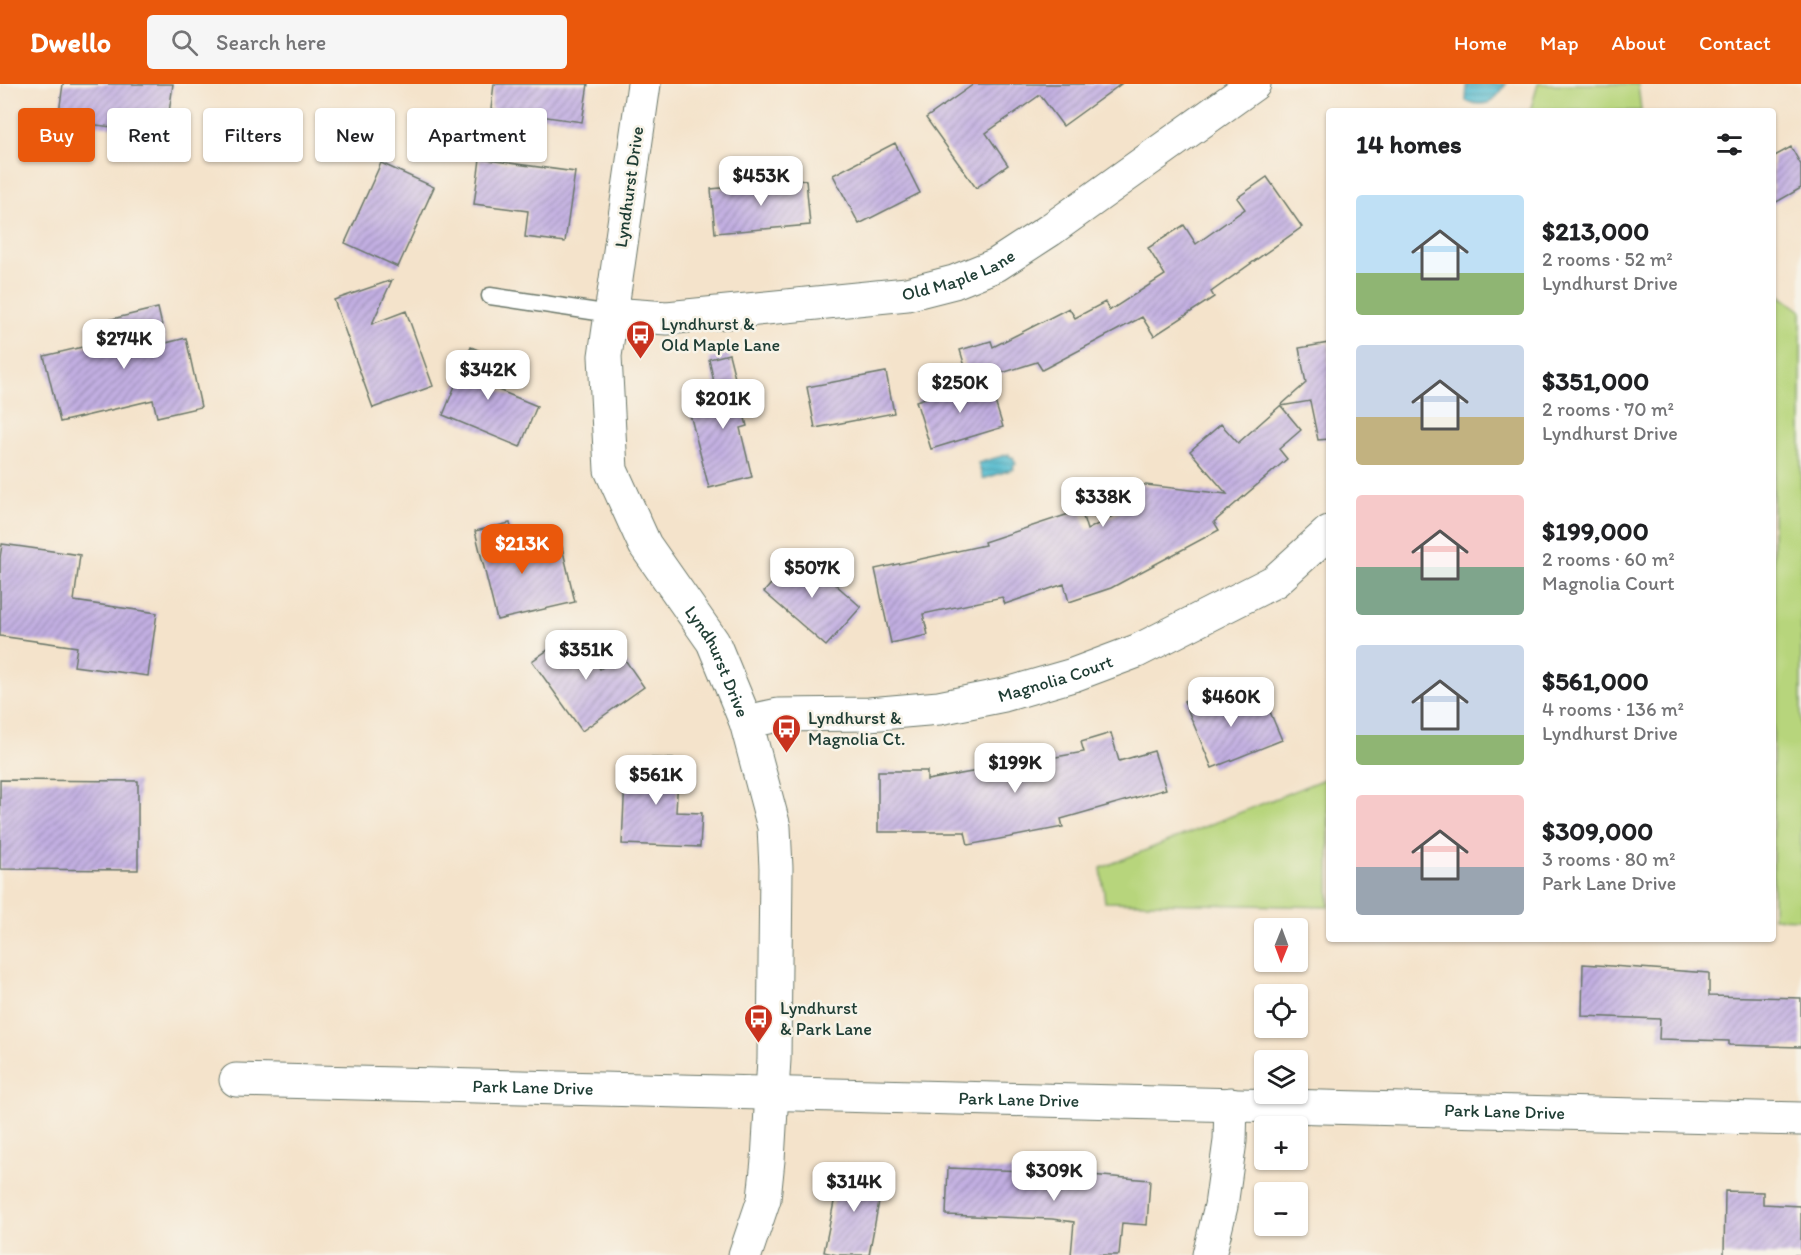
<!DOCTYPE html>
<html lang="en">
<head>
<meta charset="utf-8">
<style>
  :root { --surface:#fff; --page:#f6f6f6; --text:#202124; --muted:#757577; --accent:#ea580c }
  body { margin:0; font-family:Itim,sans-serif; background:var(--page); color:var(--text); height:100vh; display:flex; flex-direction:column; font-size:22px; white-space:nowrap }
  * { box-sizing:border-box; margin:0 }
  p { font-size:20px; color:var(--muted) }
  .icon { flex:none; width:33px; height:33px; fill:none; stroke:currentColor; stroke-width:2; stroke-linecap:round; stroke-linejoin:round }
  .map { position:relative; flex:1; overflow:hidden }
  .side { position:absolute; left:1326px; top:24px; width:450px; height:834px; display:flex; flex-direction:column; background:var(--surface); border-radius:6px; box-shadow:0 2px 4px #0004 }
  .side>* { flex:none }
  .hud { position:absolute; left:18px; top:24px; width:570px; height:54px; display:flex; gap:12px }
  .needle { width:39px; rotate:181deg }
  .controls { position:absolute; left:1254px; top:834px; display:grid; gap:12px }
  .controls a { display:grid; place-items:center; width:54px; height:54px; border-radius:6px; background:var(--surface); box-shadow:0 2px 4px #0004; font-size:30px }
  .price { position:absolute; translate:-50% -51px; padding:0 14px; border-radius:12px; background:#fff; color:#222; font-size:20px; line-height:39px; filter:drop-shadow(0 2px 3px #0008) }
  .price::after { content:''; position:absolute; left:50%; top:36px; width:18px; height:14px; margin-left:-9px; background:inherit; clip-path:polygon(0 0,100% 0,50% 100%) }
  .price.current { background:var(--accent); color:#fff }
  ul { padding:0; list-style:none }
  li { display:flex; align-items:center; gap:18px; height:150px; padding:0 30px }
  li span { display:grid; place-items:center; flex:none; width:168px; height:120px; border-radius:6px; color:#555 }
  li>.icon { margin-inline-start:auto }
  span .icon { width:72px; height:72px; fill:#fffc; stroke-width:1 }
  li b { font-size:26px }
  h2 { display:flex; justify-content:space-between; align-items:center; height:72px; padding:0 30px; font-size:26px }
  .tag { padding:0 21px; border-radius:6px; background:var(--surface); box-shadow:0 2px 4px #0004; font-size:21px; line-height:54px }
  .tag.current { background:var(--accent); color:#fff }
  header { display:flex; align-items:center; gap:36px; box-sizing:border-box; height:84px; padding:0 30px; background:var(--accent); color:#fff }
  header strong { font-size:28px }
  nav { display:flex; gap:33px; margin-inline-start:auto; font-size:21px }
  .search { width:420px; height:54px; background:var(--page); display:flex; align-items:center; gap:15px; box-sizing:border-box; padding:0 21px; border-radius:6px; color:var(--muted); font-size:22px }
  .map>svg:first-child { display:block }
  .park { fill:#b7d57c; stroke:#6b8958; stroke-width:1.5 }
  .water { fill:url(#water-rules); stroke:#387b81; stroke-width:1.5 }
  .building { fill:url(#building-hatch) }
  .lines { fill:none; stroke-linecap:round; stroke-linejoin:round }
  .service-casing { stroke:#6a7769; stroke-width:19 }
  .minor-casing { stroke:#6a7769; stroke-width:35 }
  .service { stroke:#fff; stroke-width:16 }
  .minor { stroke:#fff; stroke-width:33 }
  .labels { text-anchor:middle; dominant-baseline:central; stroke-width:5; stroke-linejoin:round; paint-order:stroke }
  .street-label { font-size:18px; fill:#1f3d34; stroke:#f7f3e8 }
  .poi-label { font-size:18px; fill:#1f3d34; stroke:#f7f3e8; text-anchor:start }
</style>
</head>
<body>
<header>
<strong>Dwello</strong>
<div class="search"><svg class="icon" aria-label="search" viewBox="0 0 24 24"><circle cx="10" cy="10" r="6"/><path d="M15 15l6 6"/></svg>Search here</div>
<nav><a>Home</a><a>Map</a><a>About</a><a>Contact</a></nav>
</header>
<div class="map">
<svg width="1801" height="1171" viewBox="0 0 1801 1171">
  <defs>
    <pattern id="water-rules" width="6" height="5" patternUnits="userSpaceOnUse" patternTransform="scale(1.5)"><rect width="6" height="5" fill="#50b9ce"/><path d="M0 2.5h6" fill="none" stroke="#4298a8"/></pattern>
    <pattern id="building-hatch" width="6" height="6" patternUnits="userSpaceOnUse" patternTransform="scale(1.5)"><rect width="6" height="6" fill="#c2afe2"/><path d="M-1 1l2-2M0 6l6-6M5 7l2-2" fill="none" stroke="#9d90b8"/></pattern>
  </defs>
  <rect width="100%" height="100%" fill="#f7f3e8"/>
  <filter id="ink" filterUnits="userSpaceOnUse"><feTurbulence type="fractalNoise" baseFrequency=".0167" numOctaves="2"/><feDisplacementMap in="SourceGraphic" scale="12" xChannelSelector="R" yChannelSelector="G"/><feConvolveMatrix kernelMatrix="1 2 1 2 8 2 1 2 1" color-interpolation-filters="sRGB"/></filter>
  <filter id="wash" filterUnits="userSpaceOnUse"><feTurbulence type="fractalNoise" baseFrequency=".008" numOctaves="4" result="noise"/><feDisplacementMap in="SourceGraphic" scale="24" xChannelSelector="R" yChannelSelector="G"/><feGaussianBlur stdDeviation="1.35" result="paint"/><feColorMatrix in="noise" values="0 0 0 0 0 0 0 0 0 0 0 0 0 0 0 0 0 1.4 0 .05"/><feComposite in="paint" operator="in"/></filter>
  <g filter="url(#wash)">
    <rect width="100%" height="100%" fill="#f4e3cb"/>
    <!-- park -->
    <path class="park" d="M1538,0H1638L1641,27H1530Z
      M1773,206L1801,227V835L1773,834Z
      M1329,693V823L1105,818L1101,784Z"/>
    <!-- water -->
    <path class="water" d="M1467,0H1506C1494,18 1488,25 1466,17Z
      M1009,370L1010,373H1013L1016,380L1013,382L1014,385L983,395L978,379Z"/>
    <g id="blocks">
      <!-- building -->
      <path class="building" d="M63,0H173L166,50L58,36Z
        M494,0H588L582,38L491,25Z
        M974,0H1121L1063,42L1040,11L986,49L1008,81L976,104L926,34Z
        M895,59L920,109L859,140L833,91Z
        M1791,63L1801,81V104L1773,120V73Z
        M480,75L575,88L565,158L525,153L528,127L474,120Z
        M381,79L434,103L398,183L345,159Z
        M1267,93L1302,143L1211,208L1214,213L1154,252L1142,233L1042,286L1037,278L970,299L960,266L991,257L993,263L1069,224L1075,234L1105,218L1109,227L1165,191L1148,164L1184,141L1196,160L1245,125L1237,114Z
        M806,96L810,141L715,149L711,105Z
        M392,196L372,240L406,227L433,302L373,324L334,216Z
        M158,224L166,259L186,254L201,323L157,333L153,316L60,338L44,272L91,261L87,241Z
        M1329,259V355L1318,356L1310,317L1281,322L1301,346L1279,365L1287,375L1214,438L1219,446L1111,504L1069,518L1064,500L1005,520L1002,513L923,530L928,551L891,559L875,485L985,461L984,458L1081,426L1087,446L1135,420L1137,400L1227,410L1190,367L1221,340L1238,359L1306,299L1299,264Z
        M471,263L502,276L491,303L537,322L520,363L443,331Z
        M729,270L747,342L740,344L752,393L709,404L690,330L719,322L709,275Z
        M886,288L894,329L815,344L807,303Z
        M988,295L1003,343L931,365L916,317Z
        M510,439L518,473L562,463L575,518L497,536L475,447Z
        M2,460L80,471L74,517L157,529L148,592L74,582L77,563L0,552V474Z
        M799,468L861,523L826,562L764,508Z
        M574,548L600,585L621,570L644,603L582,647L532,577Z
        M1218,604L1228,630L1265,616L1282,656L1212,684L1184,617Z
        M1111,649L1119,677L1154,667L1166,705L1061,735L1063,743L968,761L965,748H878V687H927V696L1084,668L1081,658Z
        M626,673L679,675L676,728L702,729L700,763L622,760Z
        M0,696L138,697V786L0,785Z
        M1583,880L1709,889V912L1801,914V963L1729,961V957L1659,955L1660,935L1582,932Z
        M841,1083L884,1091L869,1171H837L824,1168Z
        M948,1084L1054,1088L1150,1096L1147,1141L1122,1139L1119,1171H1071L1074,1138L1052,1135L946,1131Z
        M1725,1107L1763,1108V1120L1801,1122V1171H1724Z"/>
    </g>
  </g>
  <g filter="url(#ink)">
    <use href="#blocks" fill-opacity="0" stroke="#6a7769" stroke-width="1.5"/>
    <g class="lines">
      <defs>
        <path id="service" d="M490,212L611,230"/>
        <g id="minor">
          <path id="s1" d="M644,0L605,272L611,386L645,461L713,558L746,638L774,743L776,784L774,975L768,1076L764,1115L745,1171"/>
          <path id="s2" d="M611,230L667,234L907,210L954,198L996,181L1050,146L1254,0"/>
          <path id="s3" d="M746,638L778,631L869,630L939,624L1004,611L1073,591L1137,567L1275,497L1329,448"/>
          <path id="s4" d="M236,996L1801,1035"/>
          <path d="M1209,1171L1221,1122L1230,1057L1231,1020"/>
        </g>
      </defs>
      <!-- service casing -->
      <use href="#service" class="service-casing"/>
      <!-- minor casing -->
      <use href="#minor" class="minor-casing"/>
      <!-- service -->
      <use href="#service" class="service"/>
      <!-- minor -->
      <use href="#minor" class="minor"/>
    </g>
  </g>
  <!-- icons -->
  <defs>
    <symbol id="bus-pin" viewBox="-11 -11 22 30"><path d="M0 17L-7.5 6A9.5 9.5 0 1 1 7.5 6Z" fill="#c8321e" stroke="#f7f3e8"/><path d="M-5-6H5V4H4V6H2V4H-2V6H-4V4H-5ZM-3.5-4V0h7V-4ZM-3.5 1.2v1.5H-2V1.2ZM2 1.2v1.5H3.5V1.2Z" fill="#fff"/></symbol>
  </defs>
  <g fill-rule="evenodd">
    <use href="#bus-pin" x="624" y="234" width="33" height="45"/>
    <use href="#bus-pin" x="770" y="628" width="33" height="45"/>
    <use href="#bus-pin" x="742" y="918" width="33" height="45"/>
  </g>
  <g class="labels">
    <!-- street labels -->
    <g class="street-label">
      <text transform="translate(629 103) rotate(-82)">Lyndhurst Drive</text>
      <text stroke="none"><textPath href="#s2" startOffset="352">Old Maple Lane</textPath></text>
      <text stroke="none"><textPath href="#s1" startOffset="609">Lyndhurst Drive</textPath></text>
      <text stroke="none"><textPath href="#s3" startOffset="314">Magnolia Court</textPath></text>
      <text stroke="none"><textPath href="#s4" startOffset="297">Park Lane Drive</textPath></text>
      <text stroke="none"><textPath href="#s4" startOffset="783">Park Lane Drive</textPath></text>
      <text stroke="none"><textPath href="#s4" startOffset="1269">Park Lane Drive</textPath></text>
    </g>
    <!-- poi labels -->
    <g class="poi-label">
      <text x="661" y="240">Lyndhurst &amp;<tspan x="661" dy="21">Old Maple Lane</tspan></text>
      <text x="808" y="634">Lyndhurst &amp;<tspan x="808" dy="21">Magnolia Ct.</tspan></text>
      <text x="780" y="924">Lyndhurst<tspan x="780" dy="21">&amp; Park Lane</tspan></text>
    </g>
  </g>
</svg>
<div class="controls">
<a><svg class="needle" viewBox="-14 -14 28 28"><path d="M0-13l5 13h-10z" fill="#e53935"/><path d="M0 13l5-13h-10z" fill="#757577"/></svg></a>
<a><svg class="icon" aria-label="locate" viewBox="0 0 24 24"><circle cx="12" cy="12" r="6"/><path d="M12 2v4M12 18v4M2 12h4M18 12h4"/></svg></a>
<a><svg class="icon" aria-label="layers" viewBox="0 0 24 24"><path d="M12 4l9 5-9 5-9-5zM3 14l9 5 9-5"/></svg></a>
<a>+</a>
<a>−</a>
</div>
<b class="price" style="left:761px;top:123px">$453K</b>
<b class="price" style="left:124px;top:286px">$274K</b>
<b class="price" style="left:488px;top:317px">$342K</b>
<b class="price" style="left:960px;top:330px">$250K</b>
<b class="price" style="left:723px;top:346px">$201K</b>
<b class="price" style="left:1103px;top:444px">$338K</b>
<b class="price current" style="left:522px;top:491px">$213K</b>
<b class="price" style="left:812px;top:515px">$507K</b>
<b class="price" style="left:586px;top:597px">$351K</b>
<b class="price" style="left:1231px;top:644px">$460K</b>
<b class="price" style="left:1015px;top:710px">$199K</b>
<b class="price" style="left:656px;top:722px">$561K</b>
<b class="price" style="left:1054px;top:1118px">$309K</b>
<b class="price" style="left:854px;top:1129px">$314K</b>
<div class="hud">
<a class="tag current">Buy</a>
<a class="tag">Rent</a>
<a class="tag">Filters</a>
<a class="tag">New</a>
<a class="tag">Apartment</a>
</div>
<section class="side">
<h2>14 homes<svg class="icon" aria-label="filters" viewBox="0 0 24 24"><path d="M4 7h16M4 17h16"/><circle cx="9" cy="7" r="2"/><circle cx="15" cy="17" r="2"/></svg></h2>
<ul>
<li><span style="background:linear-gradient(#bfe0f5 65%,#8fb573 0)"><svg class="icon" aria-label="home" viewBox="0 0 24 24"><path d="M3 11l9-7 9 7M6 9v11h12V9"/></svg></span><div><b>$213,000</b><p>2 rooms · 52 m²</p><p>Lyndhurst Drive</p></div></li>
<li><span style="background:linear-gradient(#c9d6e8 60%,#c2b280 0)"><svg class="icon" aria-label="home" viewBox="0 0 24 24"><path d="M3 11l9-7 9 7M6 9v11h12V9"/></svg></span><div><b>$351,000</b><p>2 rooms · 70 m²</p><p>Lyndhurst Drive</p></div></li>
<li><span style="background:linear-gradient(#f6c9c9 60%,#7fa58c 0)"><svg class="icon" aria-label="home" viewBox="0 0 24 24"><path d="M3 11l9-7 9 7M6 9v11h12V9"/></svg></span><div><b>$199,000</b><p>2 rooms · 60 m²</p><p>Magnolia Court</p></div></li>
<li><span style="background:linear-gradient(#c9d6e8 75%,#8fb573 0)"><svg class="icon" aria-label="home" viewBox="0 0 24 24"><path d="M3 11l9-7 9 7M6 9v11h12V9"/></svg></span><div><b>$561,000</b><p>4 rooms · 136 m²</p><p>Lyndhurst Drive</p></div></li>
<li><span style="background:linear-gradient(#f6c9c9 60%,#9aa5b1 0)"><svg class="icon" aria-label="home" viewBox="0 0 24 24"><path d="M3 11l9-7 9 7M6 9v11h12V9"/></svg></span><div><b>$309,000</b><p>3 rooms · 80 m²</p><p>Park Lane Drive</p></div></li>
</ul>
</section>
</div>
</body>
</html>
